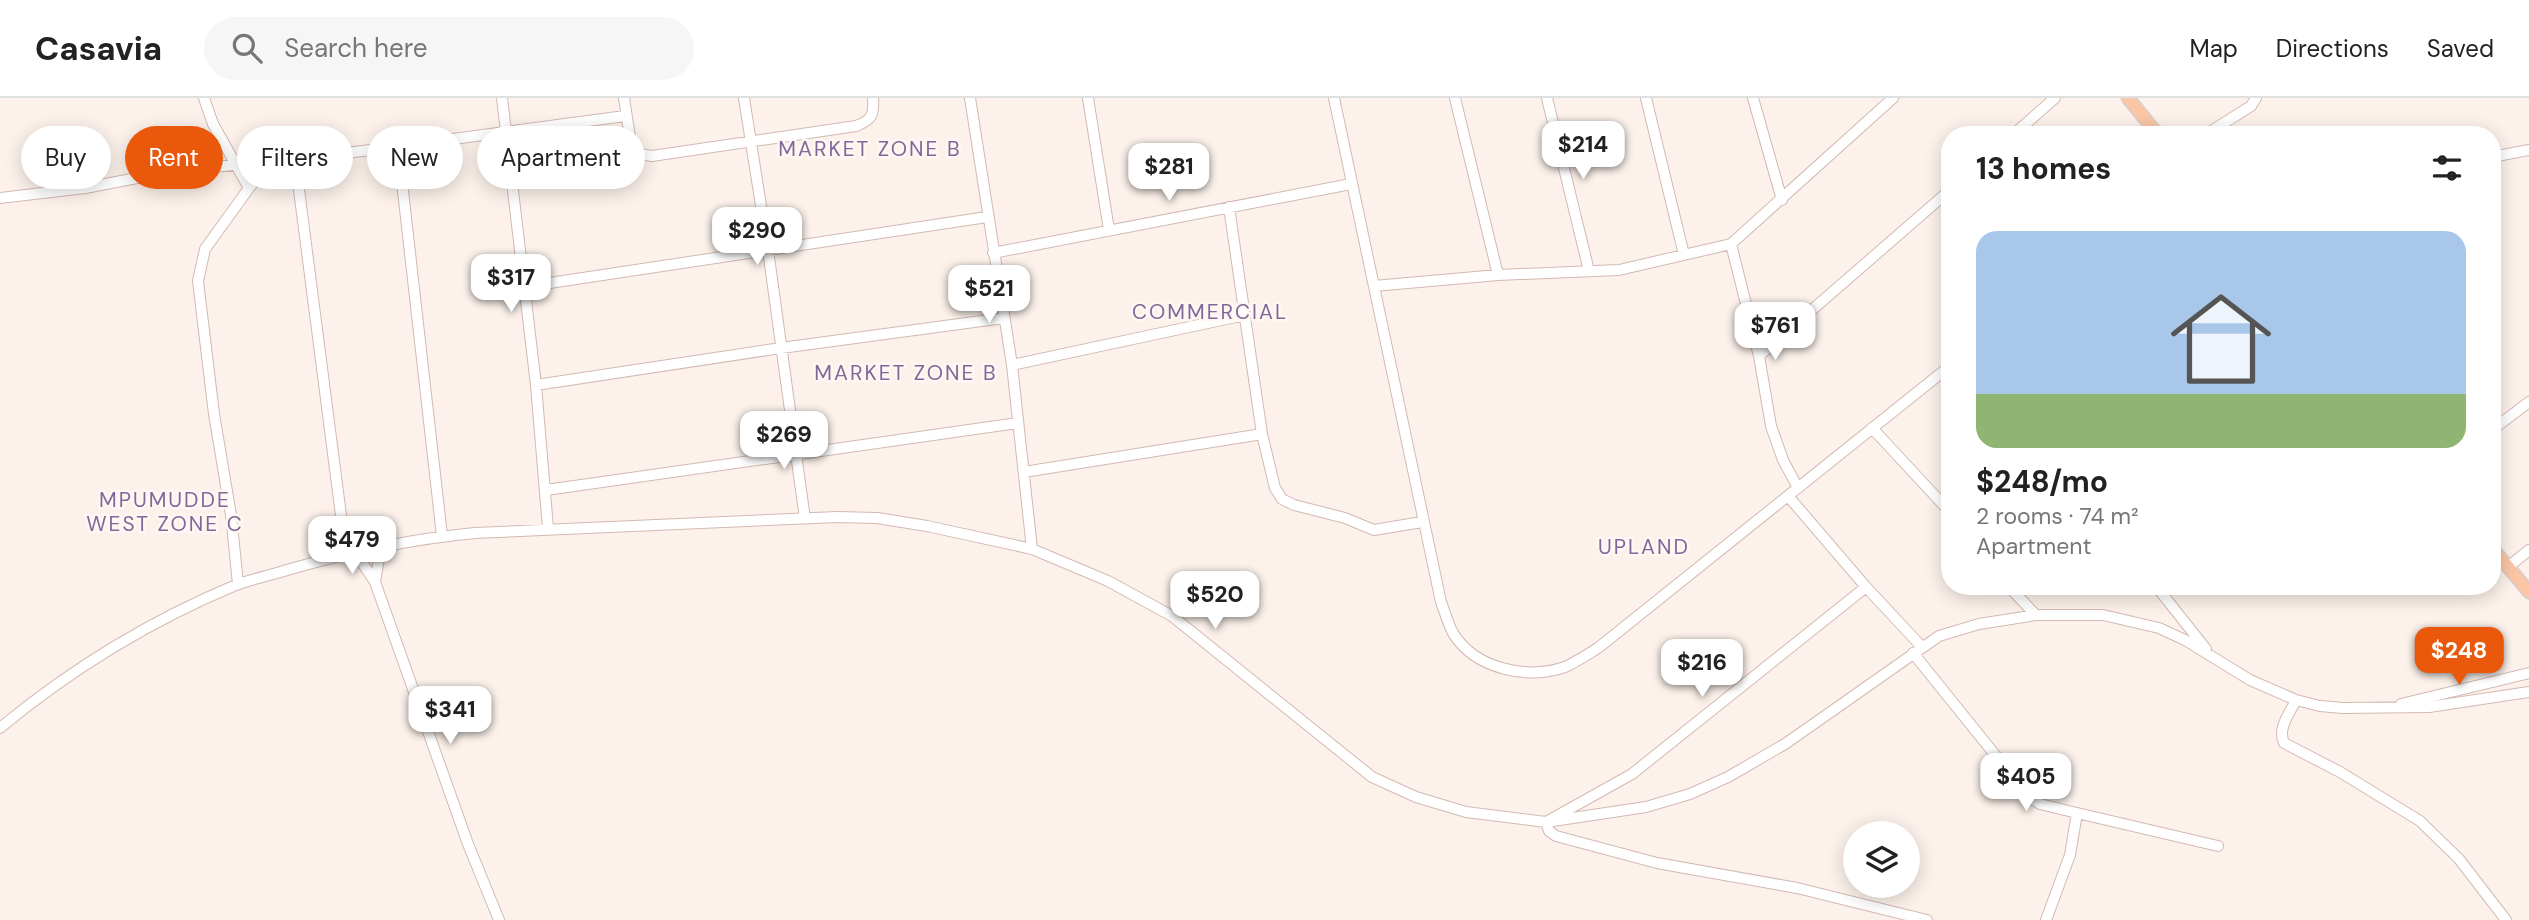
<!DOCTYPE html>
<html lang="en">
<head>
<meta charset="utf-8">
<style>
  :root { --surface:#fff; --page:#f6f6f6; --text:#222; --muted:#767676; --line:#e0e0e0; --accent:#ea580c }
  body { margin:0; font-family:"DM Sans",sans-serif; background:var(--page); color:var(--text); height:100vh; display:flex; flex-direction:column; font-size:26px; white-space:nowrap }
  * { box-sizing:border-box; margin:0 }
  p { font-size:23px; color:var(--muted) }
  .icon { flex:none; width:38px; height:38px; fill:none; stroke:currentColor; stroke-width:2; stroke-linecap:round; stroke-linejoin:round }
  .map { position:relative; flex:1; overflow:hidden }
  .panel { position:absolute; left:1941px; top:28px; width:560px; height:469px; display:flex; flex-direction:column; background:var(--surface); border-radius:28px; box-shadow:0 4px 18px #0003 }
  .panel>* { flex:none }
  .hud { position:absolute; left:21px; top:28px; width:665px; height:63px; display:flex; gap:14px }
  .controls { position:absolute; left:1843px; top:723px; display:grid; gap:14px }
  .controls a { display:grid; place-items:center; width:77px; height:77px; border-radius:50%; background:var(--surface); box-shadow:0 4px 18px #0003; font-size:35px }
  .price { position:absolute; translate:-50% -60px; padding:0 16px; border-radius:14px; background:#fff; color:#222; font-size:23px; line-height:46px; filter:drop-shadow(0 2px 4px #0008) }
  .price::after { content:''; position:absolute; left:50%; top:42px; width:21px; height:16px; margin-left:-10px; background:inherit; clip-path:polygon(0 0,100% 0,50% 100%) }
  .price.current { background:var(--accent); color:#fff }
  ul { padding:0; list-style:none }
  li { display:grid; align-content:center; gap:14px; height:371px; padding:0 35px }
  li span { display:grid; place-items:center; height:217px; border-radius:21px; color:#555 }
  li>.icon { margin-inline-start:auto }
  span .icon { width:126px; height:126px; fill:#fffc; stroke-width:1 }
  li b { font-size:30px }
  h2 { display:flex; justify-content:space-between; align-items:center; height:84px; padding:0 35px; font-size:30px }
  .chip { padding:0 24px; border-radius:32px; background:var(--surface); box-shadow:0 4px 18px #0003; font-size:24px; line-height:63px }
  .chip.current { background:var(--accent); color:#fff }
  header { display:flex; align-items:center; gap:42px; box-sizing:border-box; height:98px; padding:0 35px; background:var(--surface); border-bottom:2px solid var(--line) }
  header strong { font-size:33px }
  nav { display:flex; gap:38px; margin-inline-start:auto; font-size:24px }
  .search { width:490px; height:63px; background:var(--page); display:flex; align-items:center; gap:18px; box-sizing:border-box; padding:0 24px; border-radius:38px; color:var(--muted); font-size:26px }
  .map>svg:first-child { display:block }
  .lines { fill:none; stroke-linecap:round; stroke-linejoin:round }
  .minor-casing { stroke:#d3b9b2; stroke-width:12 }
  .major-casing { stroke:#d9cfcd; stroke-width:15 }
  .minor { stroke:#fff; stroke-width:10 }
  .major { stroke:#fbc6a4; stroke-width:12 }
  .labels { text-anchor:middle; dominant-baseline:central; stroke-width:5; stroke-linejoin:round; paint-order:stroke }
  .quarter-label { font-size:21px; letter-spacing:2px; fill:#7f699b; stroke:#fff7f2 }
</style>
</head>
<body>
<header>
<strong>Casavia</strong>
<div class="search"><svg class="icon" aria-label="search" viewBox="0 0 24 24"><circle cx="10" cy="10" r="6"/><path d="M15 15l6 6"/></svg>Search here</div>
<nav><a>Map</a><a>Directions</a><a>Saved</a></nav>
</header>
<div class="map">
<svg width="2529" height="822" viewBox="0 0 2529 822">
  <rect width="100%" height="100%" fill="#fdf2eb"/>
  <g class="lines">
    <defs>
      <path id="minor" d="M204,0L213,26L249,90
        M502,0L536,287L548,430
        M624,0L631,46L640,56L652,58L856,28C872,22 874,17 873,0
        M744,0L768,152L805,421
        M970,0L1012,267L1032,451
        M1088,0L1109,132
        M1334,0L1441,504C1445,514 1448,526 1453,535C1475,571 1527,582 1565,569C1576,564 1588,556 1598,550L1950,268
        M1455,0L1498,177
        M1547,0L1589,173
        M1646,0L1684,157
        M1753,0L1782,102
        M2013,37L2055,0
        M2205,37L2251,8L2256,0
        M398,49L442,438
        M2492,59L2529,52
        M295,61L346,456
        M0,100L85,90L168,74L363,53L625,18
        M1229,109L1262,336L1275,390L1282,401L1294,407L1345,420L1374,432L1422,424
        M1731,146L1759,258L1771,328L1783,362L1798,390
        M993,155L1351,86
        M1374,188L1498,177L1619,172L1731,146L1893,0
        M523,189L987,119
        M1759,258L1950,92
        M1012,267L1245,217
        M536,287L781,250L1004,220
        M1872,330L1950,414
        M2492,332L2529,304
        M1024,374L1262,336
        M546,392L1018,325
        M1788,398L1866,489L1921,548
        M355,454L375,484L468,746L499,822
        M2508,469L2529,452
        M375,484L381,449
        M238,486L231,417L214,316L198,183L205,151L249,90L270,65
        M2008,488L2036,517
        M2156,488L2206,551
        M1866,489L1632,676L1546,724L1549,733L1556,738L1657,765L1797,790L1927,822
        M1913,555L2029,699L2040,706L2077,715L2218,748
        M2296,602C2290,615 2277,630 2284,645L2340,674L2420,723L2459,761L2506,822
        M2401,606L2529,575
        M0,630C70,572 152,522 236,487C253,481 271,477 287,472C349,454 412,441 475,435L837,419L877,420L927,428L1032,451L1108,483L1172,518L1372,679L1416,699L1466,714L1546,724L1646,709L1690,696L1728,679L1785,646L1939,538L1979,526L2036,517H2103L2159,530L2185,542L2250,582L2296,602L2320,608L2343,610L2429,609L2529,594
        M2046,822L2070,757L2077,715"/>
      <path id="major" d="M2128,0L2158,37
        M2492,450L2529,494"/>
    </defs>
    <!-- minor casing -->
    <use href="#minor" class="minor-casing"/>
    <!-- major casing -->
    <use href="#major" class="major-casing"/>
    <!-- minor -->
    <use href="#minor" class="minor"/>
    <!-- major -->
    <use href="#major" class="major"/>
  </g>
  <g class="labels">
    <!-- quarter labels -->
    <g class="quarter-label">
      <text x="870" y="51">MARKET ZONE B</text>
      <text x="1210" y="214">COMMERCIAL</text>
      <text x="906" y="275">MARKET ZONE B</text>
      <text x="165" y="402">MPUMUDDE<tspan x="165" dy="24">WEST ZONE C</tspan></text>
      <text x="1644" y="449">UPLAND</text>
    </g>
  </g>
</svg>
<div class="controls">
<a><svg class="icon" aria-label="layers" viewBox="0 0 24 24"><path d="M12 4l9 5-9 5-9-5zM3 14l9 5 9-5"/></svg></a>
</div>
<b class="price" style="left:1583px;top:83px">$214</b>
<b class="price" style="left:1169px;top:105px">$281</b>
<b class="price" style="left:757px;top:169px">$290</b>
<b class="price" style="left:511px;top:216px">$317</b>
<b class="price" style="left:989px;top:227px">$521</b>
<b class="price" style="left:1775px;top:264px">$761</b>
<b class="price" style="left:784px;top:373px">$269</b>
<b class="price" style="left:352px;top:478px">$479</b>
<b class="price" style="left:1215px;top:533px">$520</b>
<b class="price current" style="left:2459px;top:589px">$248</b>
<b class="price" style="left:1702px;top:601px">$216</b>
<b class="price" style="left:450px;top:648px">$341</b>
<b class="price" style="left:2026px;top:715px">$405</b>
<div class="hud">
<a class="chip">Buy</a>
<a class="chip current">Rent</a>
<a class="chip">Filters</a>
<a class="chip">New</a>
<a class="chip">Apartment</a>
</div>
<section class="panel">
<h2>13 homes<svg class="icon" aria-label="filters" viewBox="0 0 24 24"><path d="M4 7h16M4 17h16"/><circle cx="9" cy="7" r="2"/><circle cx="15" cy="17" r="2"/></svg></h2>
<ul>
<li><span style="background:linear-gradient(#a9c7e8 75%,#8fb573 0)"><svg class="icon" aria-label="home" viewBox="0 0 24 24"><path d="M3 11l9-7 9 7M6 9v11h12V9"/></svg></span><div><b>$248/mo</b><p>2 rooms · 74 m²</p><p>Apartment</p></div></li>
</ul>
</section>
</div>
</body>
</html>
